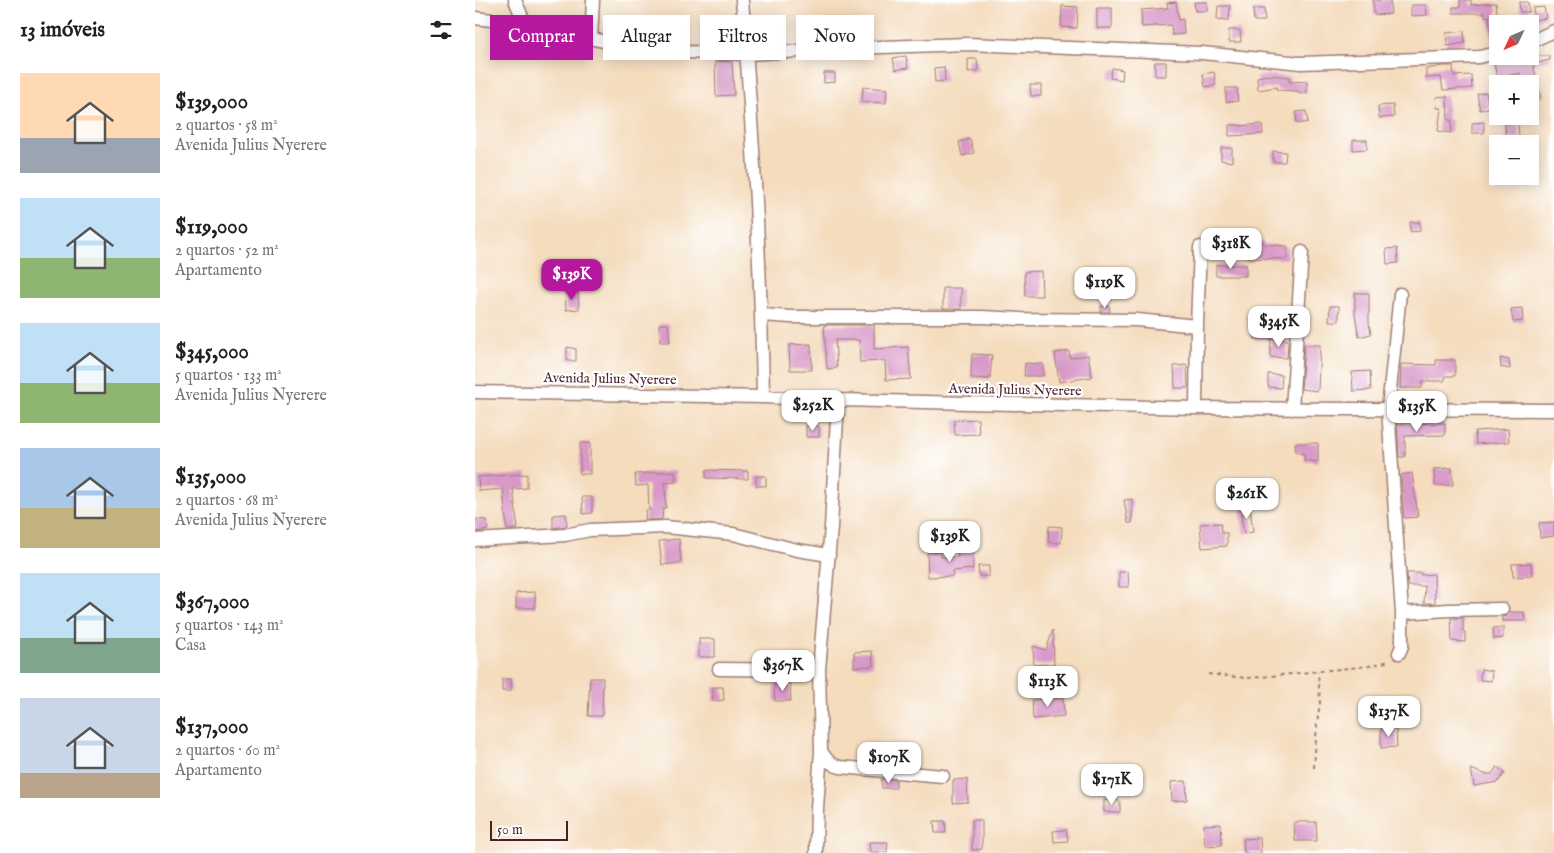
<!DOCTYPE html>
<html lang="pt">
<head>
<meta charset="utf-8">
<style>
  :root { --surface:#fff; --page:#f6f6f6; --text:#202124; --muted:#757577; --accent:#b5179e }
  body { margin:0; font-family:"IM FELL English",serif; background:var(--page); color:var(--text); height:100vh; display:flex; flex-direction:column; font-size:19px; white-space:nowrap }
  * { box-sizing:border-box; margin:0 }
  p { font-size:16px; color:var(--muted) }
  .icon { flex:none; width:28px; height:28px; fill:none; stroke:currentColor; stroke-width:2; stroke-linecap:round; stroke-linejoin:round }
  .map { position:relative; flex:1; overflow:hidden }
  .sheet { display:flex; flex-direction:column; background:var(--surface); width:475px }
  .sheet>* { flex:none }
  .guide { position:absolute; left:15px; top:15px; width:475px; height:45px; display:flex; gap:10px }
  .needle { width:32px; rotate:226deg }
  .tools { position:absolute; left:1014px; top:15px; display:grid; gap:10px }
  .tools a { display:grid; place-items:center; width:50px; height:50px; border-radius:0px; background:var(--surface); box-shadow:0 2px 12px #0003; font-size:25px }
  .scale { position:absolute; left:15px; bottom:12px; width:78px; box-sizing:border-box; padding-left:5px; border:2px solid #4a1f2b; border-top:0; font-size:14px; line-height:18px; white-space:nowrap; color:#4a1f2b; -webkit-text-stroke:4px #fff; paint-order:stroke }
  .price { position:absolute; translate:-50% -42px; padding:0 11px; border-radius:10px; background:#fff; color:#222; font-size:16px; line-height:32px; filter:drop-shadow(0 1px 2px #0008) }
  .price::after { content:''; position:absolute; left:50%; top:30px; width:15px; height:11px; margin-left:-8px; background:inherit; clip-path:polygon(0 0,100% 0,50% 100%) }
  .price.on { background:var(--accent); color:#fff }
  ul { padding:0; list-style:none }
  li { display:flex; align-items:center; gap:15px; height:125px; padding:0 20px }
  li span { display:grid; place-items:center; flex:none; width:140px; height:100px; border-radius:0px; color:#555 }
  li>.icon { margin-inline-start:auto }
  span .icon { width:60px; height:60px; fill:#fffc; stroke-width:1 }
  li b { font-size:21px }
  h2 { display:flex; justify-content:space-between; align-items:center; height:60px; padding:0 20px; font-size:21px }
  .chip { padding:0 18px; border-radius:0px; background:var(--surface); box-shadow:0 2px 12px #0003; font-size:18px; line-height:45px }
  .chip.on { background:var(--accent); color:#fff }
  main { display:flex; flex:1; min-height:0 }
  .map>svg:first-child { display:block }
  .building { fill:#d898c8 }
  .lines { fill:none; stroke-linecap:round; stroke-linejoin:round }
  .minor-casing { stroke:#9f7e74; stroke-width:15 }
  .path { stroke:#9f7e74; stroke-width:2; stroke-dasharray:4 4; stroke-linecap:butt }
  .minor { stroke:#fff; stroke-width:12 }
  .labels { text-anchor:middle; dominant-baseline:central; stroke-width:4.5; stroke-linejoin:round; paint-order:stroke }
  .street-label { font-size:14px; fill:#4a1f2b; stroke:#fff }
</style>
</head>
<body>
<main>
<section class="sheet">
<h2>13 imóveis<svg class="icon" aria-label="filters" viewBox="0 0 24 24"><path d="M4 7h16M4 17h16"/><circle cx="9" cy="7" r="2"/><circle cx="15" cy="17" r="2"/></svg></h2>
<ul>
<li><span style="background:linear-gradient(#ffd9b3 65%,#9aa5b1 0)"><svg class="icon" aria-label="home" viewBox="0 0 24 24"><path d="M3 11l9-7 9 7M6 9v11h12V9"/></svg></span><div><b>$139,000</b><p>2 quartos · 58 m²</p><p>Avenida Julius Nyerere</p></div></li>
<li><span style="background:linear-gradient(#bfe0f5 60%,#8fb573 0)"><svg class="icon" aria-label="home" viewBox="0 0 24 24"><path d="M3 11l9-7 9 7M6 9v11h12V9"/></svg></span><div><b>$119,000</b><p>2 quartos · 52 m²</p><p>Apartamento</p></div></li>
<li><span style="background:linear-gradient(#bfe0f5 60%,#8fb573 0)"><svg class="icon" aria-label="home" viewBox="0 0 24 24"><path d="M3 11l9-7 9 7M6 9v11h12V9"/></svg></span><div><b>$345,000</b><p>5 quartos · 133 m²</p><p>Avenida Julius Nyerere</p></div></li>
<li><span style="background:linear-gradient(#a9c7e8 60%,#c2b280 0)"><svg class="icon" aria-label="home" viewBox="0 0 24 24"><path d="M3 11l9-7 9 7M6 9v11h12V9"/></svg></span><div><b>$135,000</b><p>2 quartos · 68 m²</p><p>Avenida Julius Nyerere</p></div></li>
<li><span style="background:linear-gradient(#bfe0f5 65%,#7fa58c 0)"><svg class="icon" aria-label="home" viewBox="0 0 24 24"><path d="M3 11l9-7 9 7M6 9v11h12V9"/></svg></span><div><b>$367,000</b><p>5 quartos · 143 m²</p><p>Casa</p></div></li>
<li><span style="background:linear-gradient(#c9d6e8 75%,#b9a48a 0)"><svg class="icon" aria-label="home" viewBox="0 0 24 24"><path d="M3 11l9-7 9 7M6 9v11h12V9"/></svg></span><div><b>$137,000</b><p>2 quartos · 60 m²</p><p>Apartamento</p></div></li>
</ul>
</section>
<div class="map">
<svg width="1079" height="853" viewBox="0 0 1079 853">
  <rect width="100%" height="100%" fill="#fff"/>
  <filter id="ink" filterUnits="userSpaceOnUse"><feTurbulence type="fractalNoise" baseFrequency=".02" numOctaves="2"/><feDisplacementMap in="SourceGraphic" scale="10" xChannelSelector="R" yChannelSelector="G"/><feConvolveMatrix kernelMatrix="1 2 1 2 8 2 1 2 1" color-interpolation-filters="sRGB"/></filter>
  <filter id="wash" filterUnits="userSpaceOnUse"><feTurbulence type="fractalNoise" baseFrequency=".0096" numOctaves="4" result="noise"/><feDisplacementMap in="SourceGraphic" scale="20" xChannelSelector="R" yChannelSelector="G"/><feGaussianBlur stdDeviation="1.12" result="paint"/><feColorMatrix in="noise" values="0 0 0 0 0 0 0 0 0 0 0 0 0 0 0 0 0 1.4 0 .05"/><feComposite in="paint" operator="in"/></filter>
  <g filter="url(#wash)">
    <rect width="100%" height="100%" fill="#f4dcbd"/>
    <g id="blocks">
      <!-- building -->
      <path class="building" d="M898,0H915L916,14L899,15Z
        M985,0H996V5L1021,3L1023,24L1022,43H1017L1014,16L1010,17V13H978V7H985Z
        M701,2L704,20L708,19L709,34L697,35L696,25L667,27L666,10L693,8L692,3Z
        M719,2H732V11H720Z
        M1044,2H1053L1054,12H1045Z
        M936,5H951L952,15L936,16Z
        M587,6L603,7L602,28L586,27Z
        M743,6H755L754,20L742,19Z
        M1069,7L1071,18L1059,20L1058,8Z
        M622,8H637V28H622Z
        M778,9H789L790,21H779Z
        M754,30H765L766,42H754Z
        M989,31L990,43L972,46L971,33Z
        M1061,48L1062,56H1075V60L1058,64L1066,98L1055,100V84H1048L1045,73L1022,78L1019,63L1040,58V56H1055V50Z
        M431,56L433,68L420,70L418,58Z
        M493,59H502L503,71L493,72Z
        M240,61L257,62L259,95L241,96Z
        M680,62H691V76H680Z
        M968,66H978L979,76L996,75L997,88L968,90L966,77L951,78V69Z
        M469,67L470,81L460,82L459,68Z
        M637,68L648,70L647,80L635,78Z
        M739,72L741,85L730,87L728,74Z
        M349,73H360V82L349,83Z
        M792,75L815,77L814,82L832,81V93H823V91L802,90V87L783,90L782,77Z
        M555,85H566V96H556Z
        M388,87L412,89L411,103L387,102Z
        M751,88H762L763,101L751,102Z
        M1011,92L1014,108L1005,110L1002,94Z
        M972,96L973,120H977L976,133L963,131L966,108H962L961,97Z
        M918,105L919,117L904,118L903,106Z
        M831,111L833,122L822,124L821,112Z
        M1009,122V133H997V123Z
        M1043,123L1044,138H1031L1030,124Z
        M787,124L788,134L754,136V125H765V126Z
        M495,139L499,153L487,156L484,142Z
        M878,140H892V149L878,150Z
        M746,148H757V162L746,160Z
        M798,151L811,152L810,162H798Z
        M935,222H945V231L935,232Z
        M774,241L788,242V244L812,246V259L773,258Z
        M922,248L923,263L912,264L911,249Z
        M741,265H771V276H741Z
        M566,271L567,296H550L549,272Z
        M468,288H486V309H468Z
        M90,292H103L104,309L91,310Z
        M880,293H894V323L896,334L884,337L880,314Z
        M626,306H634L635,312H626Z
        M855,306H864V321H854Z
        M1047,308L1048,321L1038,322L1036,309Z
        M779,319H799L800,339H780Z
        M184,324H193L195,342H185Z
        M349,325H399V349L433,347L436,379L411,380L410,361L385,362L384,340H360L362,368L352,369Z
        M796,339L813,340L812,358L795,357Z
        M336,344L337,370H315L314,345Z
        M829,345H845L843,391L826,389Z
        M92,347L101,349V361H92Z
        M594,351L595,358L613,355L617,377L584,382L580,353Z
        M497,354L517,355L515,379L496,378Z
        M1025,358L1034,360L1035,369L1026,367Z
        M961,360H980V376H971L969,381H947V388H925L926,364L961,365Z
        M550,363L568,364V376H549Z
        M712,365L713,388H700L699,366Z
        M895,371L896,390L878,391L877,372Z
        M793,374L807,375L806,388L793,387Z
        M503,419L504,434L480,435L479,420Z
        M970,423V435L930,436V457H924L922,424Z
        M331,426H344V437H331Z
        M1033,429L1034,442L1001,444L1000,431Z
        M105,443H115V474H105Z
        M820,443H843V462L829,460V454L821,452Z
        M977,468L978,485L960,486L959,469Z
        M231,470L273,471V479L231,478Z
        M200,471L201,482L190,483L191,508H188L187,519L170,520L171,510H174L173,485L161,486L160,474Z
        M937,473L943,517L929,518L926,475Z
        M52,474V488L38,489L43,529L32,530L28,489L4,491L3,477Z
        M281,476H291V486H281Z
        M107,497H117V513L108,514Z
        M657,499V523H653L649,500Z
        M775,507L778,532L769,534L765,509Z
        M91,514L92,526L78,528V515Z
        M1,519L12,520L13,530L0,532Z
        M1079,522V536L1065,538L1064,523Z
        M746,523L747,533H752V546L727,548L725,524Z
        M574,526L587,527L586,543L573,542Z
        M204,539L206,563L187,565L184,541Z
        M483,548H498V569L477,571L478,576L453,577L452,553L466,552V557H483Z
        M1056,563L1057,576L1038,577L1037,564Z
        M503,566H514V576H504Z
        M644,572H653L654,587H644Z
        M932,573H946V575L959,574L960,603H949L950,586H933Z
        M60,592V608H41V593Z
        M1034,612H1049L1050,621H1027V617L1032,616Z
        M976,618H988V631L990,632V642L977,641Z
        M1028,627V638L1019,639L1018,628Z
        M578,630L579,664L559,665L558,646L571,650Z
        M224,639H240V657H224Z
        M397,651L398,666L379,667V652Z
        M1006,669L1017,671L1016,681L1005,680Z
        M115,678H128L127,716H113Z
        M27,679H36V691H27Z
        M315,683L316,701H300L299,684Z
        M238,687H248L249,700L238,701Z
        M588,698L589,716L558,719L557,700Z
        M906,729H921L922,747L906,748Z
        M1022,767L1030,773L1023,782L999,786L996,769L1009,774H1017Z
        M406,779L421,780V788H407Z
        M492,779L493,802L478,803V780Z
        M711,781L712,800L697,801L696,782Z
        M629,800L645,801V812H629Z
        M497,820H507V849L497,850Z
        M459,821H470L471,833H460Z
        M819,822H841L842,841H820Z
        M746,824L747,845L730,846L729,825Z
        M591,830L593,841L579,842L578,831Z
        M785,838L786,853H769L768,839Z
        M394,842H413L412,852H395Z"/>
    </g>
  </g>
  <g filter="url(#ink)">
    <use href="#blocks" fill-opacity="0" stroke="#9f7e74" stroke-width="1"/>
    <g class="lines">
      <defs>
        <path id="minor" d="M40,0L50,24
          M267,0C278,132 286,264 288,397
          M0,18L50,24L160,48L210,52L272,54L379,48L492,44L727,53L826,63L1004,57L1022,53
          M116,39L118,0
          M1055,42L1079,31
          M287,315L316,317H507L546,319L662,320L722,326L721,408
          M722,326L725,247
          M0,392L288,397L363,400L721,408L1079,410
          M363,400L356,527L344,670L346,751C351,760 356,765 365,767L468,776
          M817,409L827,252
          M0,540L90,535L115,530L191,527L258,534L322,550L354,555
          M927,613L974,610L1027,609
          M924,653L927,646V613L913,409L925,294
          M244,669L344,670
          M341,853L342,808L346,751"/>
      </defs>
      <!-- minor casing -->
      <use href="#minor" class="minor-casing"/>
      <!-- path -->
      <path class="path" d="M733,674L771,678L786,677L894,666L915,661
        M839,768L842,724L845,702L843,672"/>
      <!-- minor -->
      <use href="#minor" class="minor"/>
    </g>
  </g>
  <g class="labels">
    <!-- street labels -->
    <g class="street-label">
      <text transform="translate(135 379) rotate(1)">Avenida Julius Nyerere</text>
      <text transform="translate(540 390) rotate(1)">Avenida Julius Nyerere</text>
    </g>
  </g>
</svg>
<div class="tools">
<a><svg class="needle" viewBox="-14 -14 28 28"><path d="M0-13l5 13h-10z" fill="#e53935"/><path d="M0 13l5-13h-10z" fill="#757577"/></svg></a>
<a>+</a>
<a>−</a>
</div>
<div class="scale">50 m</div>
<b class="price" style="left:756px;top:270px">$318K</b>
<b class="price on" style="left:97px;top:301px">$139K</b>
<b class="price" style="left:630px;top:309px">$119K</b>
<b class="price" style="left:804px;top:348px">$345K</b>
<b class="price" style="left:338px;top:432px">$252K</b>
<b class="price" style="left:942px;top:433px">$135K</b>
<b class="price" style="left:772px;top:520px">$261K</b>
<b class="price" style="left:475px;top:563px">$139K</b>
<b class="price" style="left:308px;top:692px">$367K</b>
<b class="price" style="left:573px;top:708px">$113K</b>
<b class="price" style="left:914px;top:738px">$137K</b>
<b class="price" style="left:414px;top:784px">$107K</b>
<b class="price" style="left:637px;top:806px">$171K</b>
<div class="guide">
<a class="chip on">Comprar</a>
<a class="chip">Alugar</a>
<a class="chip">Filtros</a>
<a class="chip">Novo</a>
</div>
</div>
</main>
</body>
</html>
